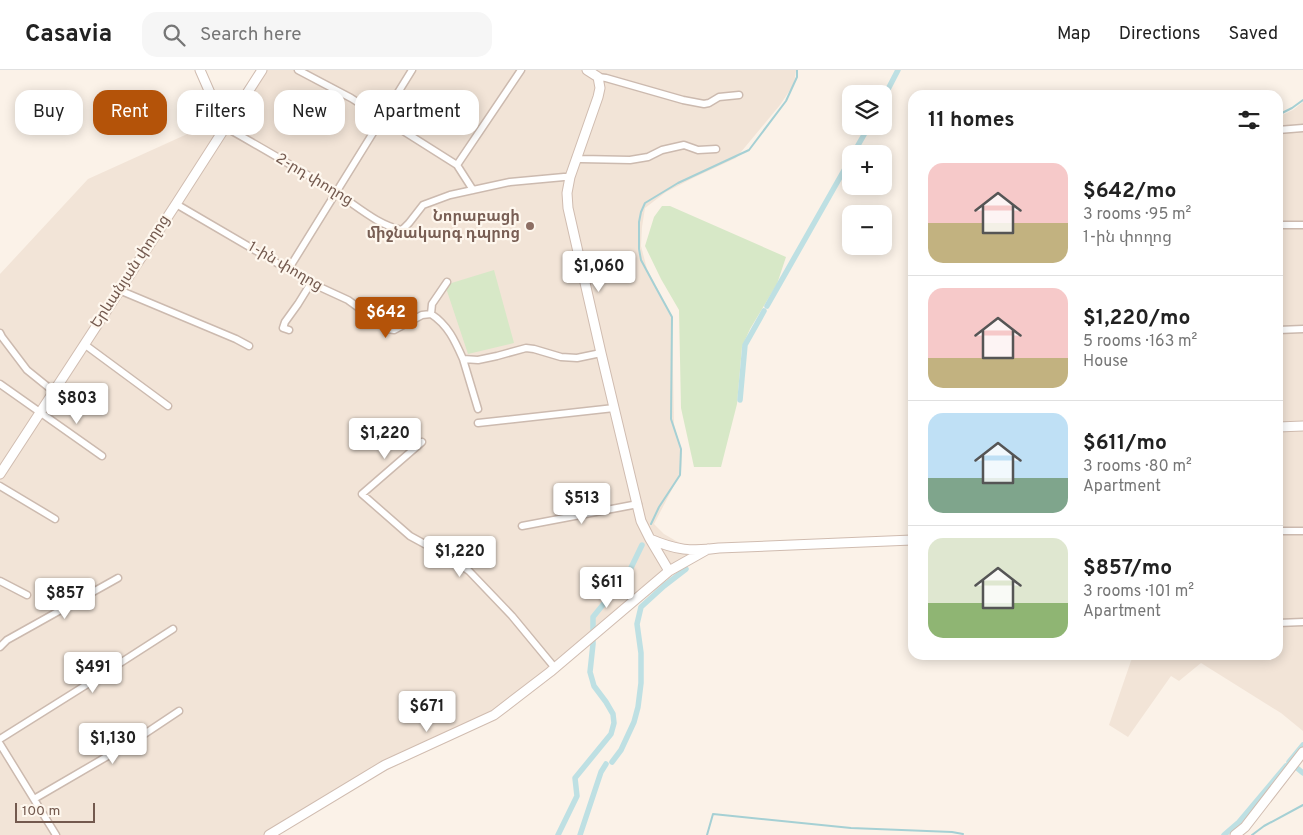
<!DOCTYPE html>
<html lang="en">
<head>
<meta charset="utf-8">
<style>
  :root { --surface:#fff; --page:#f6f6f6; --text:#222; --muted:#767676; --line:#e0e0e0; --accent:#b45309 }
  body { margin:0; font-family:Overpass,"Noto Sans Armenian",sans-serif; background:var(--page); color:var(--text); height:100vh; display:flex; flex-direction:column; font-size:19px; white-space:nowrap }
  * { box-sizing:border-box; margin:0 }
  p { font-size:16px; color:var(--muted) }
  .icon { flex:none; width:28px; height:28px; fill:none; stroke:currentColor; stroke-width:2; stroke-linecap:round; stroke-linejoin:round }
  .map { position:relative; flex:1; overflow:hidden }
  .sheet { position:absolute; left:908px; top:20px; width:375px; height:570px; display:flex; flex-direction:column; background:var(--surface); border-radius:15px; box-shadow:0 2px 12px #0003 }
  .sheet>* { flex:none }
  .hud { position:absolute; left:15px; top:20px; width:475px; height:45px; display:flex; gap:10px }
  .fabs { position:absolute; left:842px; top:15px; display:grid; gap:10px }
  .fabs a { display:grid; place-items:center; width:50px; height:50px; border-radius:10px; background:var(--surface); box-shadow:0 2px 12px #0003; font-size:25px }
  .scale { position:absolute; left:15px; bottom:12px; width:80px; box-sizing:border-box; padding-left:5px; border:2px solid #73594e; border-top:0; font-size:14px; line-height:18px; white-space:nowrap; color:#73594e; -webkit-text-stroke:4px #fef7ee; paint-order:stroke }
  .price { position:absolute; translate:-50% -42px; padding:0 11px; border-radius:5px; background:#fff; color:#222; font-size:16px; line-height:32px; filter:drop-shadow(0 1px 2px #0008) }
  .price::after { content:''; position:absolute; left:50%; top:30px; width:15px; height:11px; margin-left:-8px; background:inherit; clip-path:polygon(0 0,100% 0,50% 100%) }
  .price.selected { background:var(--accent); color:#fff }
  ul { padding:0; list-style:none }
  li { display:flex; align-items:center; gap:15px; height:125px; padding:0 20px }
  li+li { border-top:1px solid var(--line) }
  li span { display:grid; place-items:center; flex:none; width:140px; height:100px; border-radius:15px; color:#555 }
  li>.icon { margin-inline-start:auto }
  span .icon { width:60px; height:60px; fill:#fffc; stroke-width:1 }
  li b { font-size:21px }
  h2 { display:flex; justify-content:space-between; align-items:center; height:60px; padding:0 20px; font-size:21px }
  .chip { padding:0 18px; border-radius:15px; background:var(--surface); box-shadow:0 2px 12px #0003; font-size:18px; line-height:45px }
  .chip.selected { background:var(--accent); color:#fff }
  header { display:flex; align-items:center; gap:30px; box-sizing:border-box; height:70px; padding:0 25px; background:var(--surface); border-bottom:1px solid var(--line) }
  header strong { font-size:24px }
  nav { display:flex; gap:28px; margin-inline-start:auto; font-size:18px }
  .search { width:350px; height:45px; background:var(--page); display:flex; align-items:center; gap:12px; box-sizing:border-box; padding:0 18px; border-radius:15px; color:var(--muted); font-size:19px }
  .map>svg:first-child { display:block }
  .residential { fill:#f2e4d7 }
  .green { fill:#d7e8c7 }
  .lines { fill:none; stroke-linecap:round; stroke-linejoin:round }
  .stream { stroke:#a5d0d4; stroke-width:2 }
  .canal { stroke:#bee0e3; stroke-width:5.5 }
  .minor-casing { stroke:#ccbaaf; stroke-width:9 }
  .secondary-casing { stroke:#d0bcb0; stroke-width:11 }
  .minor { stroke:#fff; stroke-width:6 }
  .secondary { stroke:#fff; stroke-width:9 }
  .education-dot { fill:#8d6e63; stroke:#fef7ee; stroke-width:2 }
  .labels { text-anchor:middle; dominant-baseline:central; stroke-width:4.5; stroke-linejoin:round; paint-order:stroke }
  .street-label { font-size:15px; fill:#73594e; stroke:#fef7ee }
  .education-label { font-size:15px; font-weight:bold; fill:#785e54; stroke:#fef7ee; text-anchor:end }
</style>
</head>
<body>
<header>
<strong>Casavia</strong>
<div class="search"><svg class="icon" aria-label="search" viewBox="0 0 24 24"><circle cx="10" cy="10" r="6"/><path d="M15 15l6 6"/></svg>Search here</div>
<nav><a>Map</a><a>Directions</a><a>Saved</a></nav>
</header>
<div class="map">
<svg width="1303" height="765" viewBox="0 0 1303 765">
  <rect width="100%" height="100%" fill="#fbf2e8"/>
  <!-- residential -->
  <path class="residential" d="M256,0H796L794,14L780,35L736,88L693,108L666,122L645,138L642,157L641,176L647,199L672,246L674,354L682,383L681,402L654,454L664,464L683,475L707,474L710,481L690,491L663,510L510,637L467,663L379,704L273,765H0V204L88,109L227,46Z
    M1303,32V661L1281,643L1201,593L1179,611L1171,606L1128,667L1109,655L1133,585H1278V47L1293,40Z"/>
  <!-- green -->
  <path class="green" d="M662,136H670L786,187L777,214L750,259L742,277L737,334L721,397H694L681,338L679,240L661,209L645,176L654,147Z
    M494,200L514,273L468,284L445,215Z"/>
  <g class="lines">
    <!-- stream -->
    <path class="stream" d="M1278,45L1292,38L1303,30
      M651,454L659,437L680,405L681,379L671,349L672,247L655,216L641,190L639,179V152L641,142L645,133L678,113L749,80L786,31L797,7V0
      M707,765L713,744L851,758L952,762L963,764
      M1252,765L1264,756L1303,735"/>
    <!-- canal -->
    <path class="canal" d="M884,27L898,0
      M853,84L869,56
      M767,236L851,88
      M740,330L745,275L764,241
      M612,692L621,680L634,652L638,637L641,613V583L637,554L641,537L664,516L686,499
      M1289,692L1303,675
      M1297,698L1303,703
      M558,765L577,726L575,708L611,664L614,653L613,644L606,632L594,616L590,602L593,574V547L628,504L642,475
      M580,765L601,702L606,694
      M1224,765L1239,752L1286,696"/>
    <defs>
      <path id="minor" d="M298,0L351,28L457,95L473,120
        M598,7L606,8L683,30L704,34L709,33L719,27L739,25
        M225,57C262,78 299,99 335,122C356,135 377,155 402,160L409,153L423,135L450,125L510,112L564,107H570
        M1278,60L1303,58
        M576,88L581,89L630,90L648,87L662,80L684,75L698,80L716,79
        M457,95L521,0
        M176,134L311,213L348,230L388,259L394,260L422,245L431,244C448,255 455,271 463,289L478,290L497,286L526,278L534,279L561,287L577,288L601,283
        M1278,155H1303
        M288,200L412,0
        M119,220L236,269L249,276
        M431,244L432,234L447,212
        M289,260L283,258L285,252L298,234L311,213
        M1278,260L1303,259
        M0,263L2,267L27,300L53,321
        M84,274L168,336
        M463,289L478,339
        M0,314L102,386
        M478,353L614,338
        M422,372L362,424L410,466L454,490L469,501L512,546L555,598
        M0,416L55,449
        M522,456L638,434
        M1278,461H1303
        M0,511L27,525
        M1278,553L1303,552
        M0,577L7,570L118,508
        M0,669L86,615L173,559
        M0,674L56,765
        M34,729L137,669L179,641"/>
      <path id="secondary" d="M200,0L225,57
        M587,0L598,7L600,18L598,27L570,107L567,123L568,138L601,283L641,451L650,469L669,501
        M1278,357L1303,356
        M0,404L176,134L262,0
        M650,469C676,480 691,482 719,478L912,470
        M269,765L385,695L494,645L550,602L669,501L708,479
        M1235,765L1245,757L1303,682"/>
    </defs>
    <!-- minor casing -->
    <use href="#minor" class="minor-casing"/>
    <!-- secondary casing -->
    <use href="#secondary" class="secondary-casing"/>
    <!-- minor -->
    <use href="#minor" class="minor"/>
    <!-- secondary -->
    <use href="#secondary" class="secondary"/>
  </g>
  <!-- markers -->
  <circle class="education-dot" cx="530" cy="156" r="5"/>
  <g class="labels">
    <!-- street labels -->
    <g class="street-label">
      <text transform="translate(314 110) rotate(31)">2-րդ փողոց</text>
      <text transform="translate(285 197) rotate(30)">1-ին փողոց</text>
      <text transform="translate(131 202) rotate(-57)">Երևանյան փողոց</text>
    </g>
    <!-- education labels -->
    <g class="education-label">
      <text x="520" y="147">Նորաբացի<tspan x="520" dy="17">միջնակարգ դպրոց</tspan></text>
    </g>
  </g>
</svg>
<div class="fabs">
<a><svg class="icon" aria-label="layers" viewBox="0 0 24 24"><path d="M12 4l9 5-9 5-9-5zM3 14l9 5 9-5"/></svg></a>
<a>+</a>
<a>−</a>
</div>
<div class="scale">100 m</div>
<b class="price" style="left:599px;top:223px">$1,060</b>
<b class="price selected" style="left:386px;top:269px">$642</b>
<b class="price" style="left:77px;top:355px">$803</b>
<b class="price" style="left:385px;top:390px">$1,220</b>
<b class="price" style="left:582px;top:455px">$513</b>
<b class="price" style="left:460px;top:508px">$1,220</b>
<b class="price" style="left:607px;top:539px">$611</b>
<b class="price" style="left:65px;top:550px">$857</b>
<b class="price" style="left:93px;top:624px">$491</b>
<b class="price" style="left:427px;top:663px">$671</b>
<b class="price" style="left:113px;top:695px">$1,130</b>
<div class="hud">
<a class="chip">Buy</a>
<a class="chip selected">Rent</a>
<a class="chip">Filters</a>
<a class="chip">New</a>
<a class="chip">Apartment</a>
</div>
<section class="sheet">
<h2>11 homes<svg class="icon" aria-label="filters" viewBox="0 0 24 24"><path d="M4 7h16M4 17h16"/><circle cx="9" cy="7" r="2"/><circle cx="15" cy="17" r="2"/></svg></h2>
<ul>
<li><span style="background:linear-gradient(#f6c9c9 60%,#c2b280 0)"><svg class="icon" aria-label="home" viewBox="0 0 24 24"><path d="M3 11l9-7 9 7M6 9v11h12V9"/></svg></span><div><b>$642/mo</b><p>3 rooms · 95 m²</p><p>1-ին փողոց</p></div></li>
<li><span style="background:linear-gradient(#f6c9c9 70%,#c2b280 0)"><svg class="icon" aria-label="home" viewBox="0 0 24 24"><path d="M3 11l9-7 9 7M6 9v11h12V9"/></svg></span><div><b>$1,220/mo</b><p>5 rooms · 163 m²</p><p>House</p></div></li>
<li><span style="background:linear-gradient(#bfe0f5 65%,#7fa58c 0)"><svg class="icon" aria-label="home" viewBox="0 0 24 24"><path d="M3 11l9-7 9 7M6 9v11h12V9"/></svg></span><div><b>$611/mo</b><p>3 rooms · 80 m²</p><p>Apartment</p></div></li>
<li><span style="background:linear-gradient(#dfe7d0 65%,#8fb573 0)"><svg class="icon" aria-label="home" viewBox="0 0 24 24"><path d="M3 11l9-7 9 7M6 9v11h12V9"/></svg></span><div><b>$857/mo</b><p>3 rooms · 101 m²</p><p>Apartment</p></div></li>
</ul>
</section>
</div>
</body>
</html>
